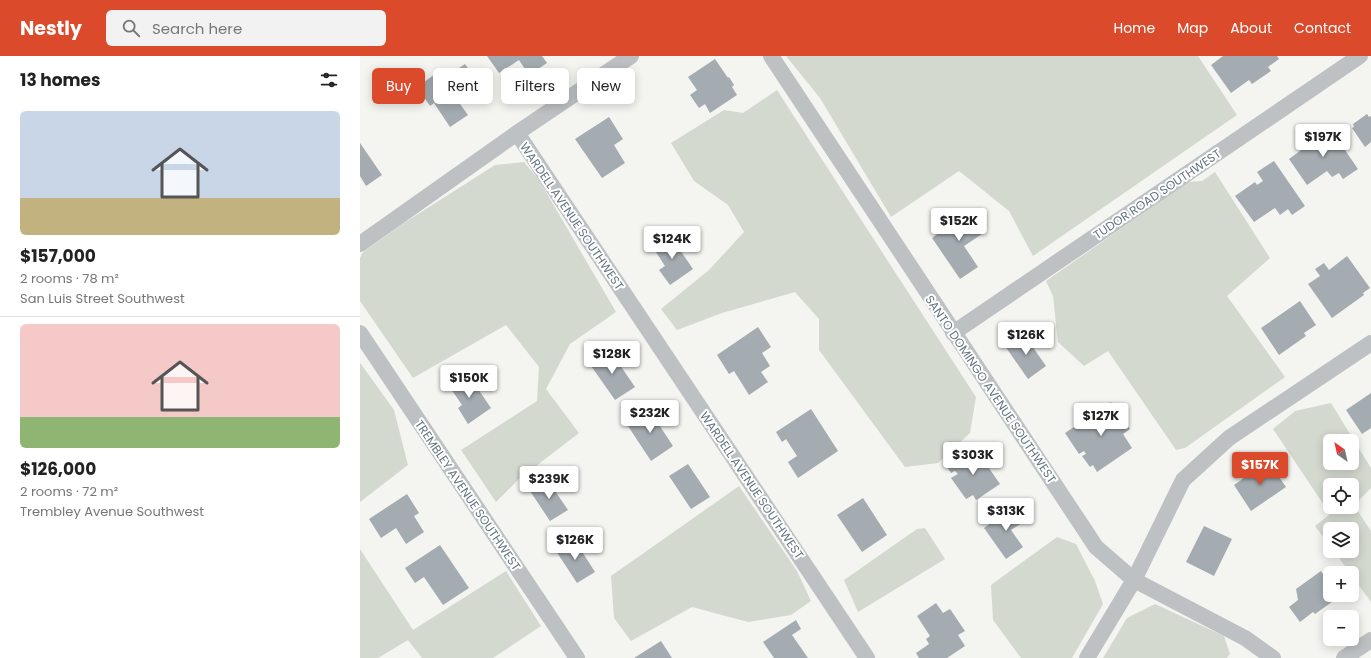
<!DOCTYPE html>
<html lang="en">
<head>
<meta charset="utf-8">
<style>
  :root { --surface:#fff; --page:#f2f2f2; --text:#222; --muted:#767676; --line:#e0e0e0; --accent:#da4a2b }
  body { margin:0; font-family:Poppins,sans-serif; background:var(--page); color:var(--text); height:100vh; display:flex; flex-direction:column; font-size:15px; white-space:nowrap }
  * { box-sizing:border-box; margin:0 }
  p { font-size:13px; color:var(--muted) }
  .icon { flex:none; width:22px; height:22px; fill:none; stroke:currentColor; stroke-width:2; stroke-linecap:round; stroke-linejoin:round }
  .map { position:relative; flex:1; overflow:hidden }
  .side { display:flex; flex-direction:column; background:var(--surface); width:360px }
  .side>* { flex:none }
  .hud { position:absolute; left:12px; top:12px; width:380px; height:36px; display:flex; gap:8px }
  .needle { width:26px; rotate:326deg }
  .controls { position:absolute; left:963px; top:378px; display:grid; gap:8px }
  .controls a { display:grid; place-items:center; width:36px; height:36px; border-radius:6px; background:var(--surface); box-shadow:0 2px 10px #0003; font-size:20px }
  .price { position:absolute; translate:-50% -34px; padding:0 9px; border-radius:4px; background:#fff; color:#222; font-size:13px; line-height:26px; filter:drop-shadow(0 1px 2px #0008) }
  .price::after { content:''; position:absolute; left:50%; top:24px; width:12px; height:9px; margin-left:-6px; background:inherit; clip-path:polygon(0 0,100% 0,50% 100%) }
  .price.selected { background:var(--accent); color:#fff }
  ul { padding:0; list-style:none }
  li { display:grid; align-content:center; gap:8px; height:212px; padding:0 20px }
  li+li { border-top:1px solid var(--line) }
  li span { display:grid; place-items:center; height:124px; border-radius:6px; color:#555 }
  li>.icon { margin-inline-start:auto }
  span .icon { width:72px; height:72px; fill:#fffc; stroke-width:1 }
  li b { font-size:17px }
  h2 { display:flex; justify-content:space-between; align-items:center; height:48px; padding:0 20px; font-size:17px }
  .tag { padding:0 14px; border-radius:6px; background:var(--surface); box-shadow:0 2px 10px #0003; font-size:14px; line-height:36px }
  .tag.selected { background:var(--accent); color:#fff }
  header { display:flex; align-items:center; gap:24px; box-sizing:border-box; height:56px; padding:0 20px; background:var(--accent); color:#fff }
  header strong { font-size:19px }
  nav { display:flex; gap:22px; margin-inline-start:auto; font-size:14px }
  .search { width:280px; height:36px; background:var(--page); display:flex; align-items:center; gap:10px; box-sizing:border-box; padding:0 14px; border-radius:6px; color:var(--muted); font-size:15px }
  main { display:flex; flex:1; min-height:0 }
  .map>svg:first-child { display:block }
  .green { fill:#d4d9d0; fill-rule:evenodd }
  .building { fill:#a4acb1 }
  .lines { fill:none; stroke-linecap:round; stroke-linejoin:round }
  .street { stroke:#bdc1c4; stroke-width:16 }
  .labels { text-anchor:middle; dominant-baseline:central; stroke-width:4; stroke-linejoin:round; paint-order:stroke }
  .street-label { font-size:12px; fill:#657580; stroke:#fff }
</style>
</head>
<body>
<header>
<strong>Nestly</strong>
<div class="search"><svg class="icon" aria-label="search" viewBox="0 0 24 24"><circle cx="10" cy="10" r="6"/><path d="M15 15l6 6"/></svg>Search here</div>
<nav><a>Home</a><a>Map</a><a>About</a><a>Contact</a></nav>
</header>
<main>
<section class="side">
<h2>13 homes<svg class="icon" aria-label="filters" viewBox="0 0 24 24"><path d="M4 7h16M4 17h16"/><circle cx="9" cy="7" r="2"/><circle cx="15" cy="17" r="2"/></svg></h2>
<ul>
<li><span style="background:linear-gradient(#c9d6e8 70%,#c2b280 0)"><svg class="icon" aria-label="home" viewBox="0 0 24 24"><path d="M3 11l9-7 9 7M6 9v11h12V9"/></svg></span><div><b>$157,000</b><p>2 rooms · 78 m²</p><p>San Luis Street Southwest</p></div></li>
<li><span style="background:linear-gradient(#f6c9c9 75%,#8fb573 0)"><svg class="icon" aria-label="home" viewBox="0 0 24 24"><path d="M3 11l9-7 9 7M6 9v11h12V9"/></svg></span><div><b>$126,000</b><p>2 rooms · 72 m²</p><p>Trembley Avenue Southwest</p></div></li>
</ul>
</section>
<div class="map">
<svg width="1011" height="602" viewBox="0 0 1011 602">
  <rect width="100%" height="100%" fill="#f4f4f0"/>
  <!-- green -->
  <path class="green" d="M426,0H838L877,59L673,200L649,155L599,115L531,161L460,42Z
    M417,34L616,341L610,377L578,407L545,411L459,294V263L435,236L362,257L317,274L301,253L349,214L384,176L368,149L334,125L311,87L364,54L383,57Z
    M164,106L179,124L256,256L210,288L186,333L219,377L159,423L136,446L101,394L177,345L179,311L146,269L53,322L0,245V202L3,196L44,167L135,109Z
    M855,116L910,202L867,240L925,321L825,392L816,394L748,295L724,310L698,286L693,240L686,225L828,126L842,125Z
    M0,308H1L34,354L48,409L0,446Z
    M971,347L1011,412V432L994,449L1011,475V546L992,520V517H990L974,495H992V473H970V490L955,470L970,458L913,373L935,355ZM970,385H992V407H970ZM970,429H992V451H970Z
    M379,430L437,515L451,545L431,559L388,566L332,551L271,585L254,562L251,520Z
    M565,472L585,503L498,556L484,524L557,473Z
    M697,481L716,488L735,525L743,548L712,602H661L633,564L631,529Z
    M0,493L53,574L146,515L181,570L133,602H62L48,584L18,602H0Z
    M795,548L864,580L870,598L867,602H743L767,562Z"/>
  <!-- building -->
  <path class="building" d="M127,0H182L187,7L169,19L159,4L139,17Z
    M863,0H917L919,3L908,11L911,15L892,28L889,24L871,37L851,9Z
    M355,3L368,22L369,21L374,29L372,31L377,39L350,57L345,48L339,52L330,39L337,34L328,21Z
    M105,8L120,30L98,45L108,59L90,71L74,47L70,50L57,31L78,16L83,23Z
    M1007,58L1009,61L1011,60V86L1005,91L992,72L994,71L993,68Z
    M249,61L263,83L254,89L265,107L242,122L215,83Z
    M967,68L998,113L983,123L979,117L972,121L967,115L947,129L929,103L947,90L949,93L957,88L951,79Z
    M0,87L22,119L6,130L0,120Z
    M914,105L945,150L932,159L928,153L920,159L915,152L894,166L875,140L895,126L897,129L903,125L897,116Z
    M612,157L625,176L604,190L618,211L600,223L572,182L583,174L579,168L595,158L600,165Z
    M309,178L333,213L310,229L299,214L305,210L292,190Z
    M987,200L1010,232L1003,237L1004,239L972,262L948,228L960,220L955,213L964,207L969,214Z
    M940,245L956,269L944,277L946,280L919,299L901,272Z
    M398,271L411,291L402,297L410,310L401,316L408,326L389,339L374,315L369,318L357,299Z
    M663,277L686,310L668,323L645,290Z
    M249,293L275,331L255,344L229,307Z
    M107,317L131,352L108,368L98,352L102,349L89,330Z
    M1011,337V372L1002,378L986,354Z
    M751,346L770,373L763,378L772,392L737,416L733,409L730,411L722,400L726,398L724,395L719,398L705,377Z
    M288,352L313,390L291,405L266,367Z
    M451,353L478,395L438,422L428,406L437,400L426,383L422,386L416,376Z
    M615,392L640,428L616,444L613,439L606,443L591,422L598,418L595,415L591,417L587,411Z
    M908,405L926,431L891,455L874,429Z
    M328,408L350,441L331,453L309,420Z
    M187,423L208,454L190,465L170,435Z
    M47,438L59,457L54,460L64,476L46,488L36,472L21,482L9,463Z
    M503,442L527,479L502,496L477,459Z
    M654,450L665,465L651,474L663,491L646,503L624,472Z
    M844,470L872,483L854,520L826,506Z
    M214,483L235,516L217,527L196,495Z
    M80,489L109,532L83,549L64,521L55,527L45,512Z
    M961,515L970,528V539H978L979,541L955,558L953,556L940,566L929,551L938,544L936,533Z
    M576,547L583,557L590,553L605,575L598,579L605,590L587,602H559L556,597L569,588L566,583L570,580L557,560Z
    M436,564L441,573L432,579L448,602H414L403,586Z
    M301,585L312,602H274Z"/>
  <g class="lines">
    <!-- street -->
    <path class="street" d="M411,0L736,491L774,524L885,582L913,602
      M157,77L507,602
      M0,188L157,77L271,0
      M0,277L217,602
      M593,277L1000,0
      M727,602L774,524L823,424L869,382L1011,287
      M984,602L1011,584"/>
  </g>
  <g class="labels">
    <!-- street labels -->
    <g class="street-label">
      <text transform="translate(797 138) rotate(-34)">TUDOR ROAD SOUTHWEST</text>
      <text transform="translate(212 160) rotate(56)">WARDELL AVENUE SOUTHWEST</text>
      <text transform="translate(631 333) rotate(56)">SANTO DOMINGO AVENUE SOUTHWEST</text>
      <text transform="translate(392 429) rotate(56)">WARDELL AVENUE SOUTHWEST</text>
      <text transform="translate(108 439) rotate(56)">TREMBLEY AVENUE SOUTHWEST</text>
    </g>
  </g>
</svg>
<div class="controls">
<a><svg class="needle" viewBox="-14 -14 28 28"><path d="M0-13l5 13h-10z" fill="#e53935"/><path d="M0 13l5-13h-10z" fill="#767676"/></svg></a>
<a><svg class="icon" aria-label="locate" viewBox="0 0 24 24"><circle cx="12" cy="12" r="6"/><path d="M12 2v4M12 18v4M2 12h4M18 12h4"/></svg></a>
<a><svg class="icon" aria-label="layers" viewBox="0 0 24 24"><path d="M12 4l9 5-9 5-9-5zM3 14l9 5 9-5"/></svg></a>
<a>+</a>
<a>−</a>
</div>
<b class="price" style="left:963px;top:102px">$197K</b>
<b class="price" style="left:599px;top:186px">$152K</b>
<b class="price" style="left:312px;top:204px">$124K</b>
<b class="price" style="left:666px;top:300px">$126K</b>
<b class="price" style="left:252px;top:319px">$128K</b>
<b class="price" style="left:109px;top:343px">$150K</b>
<b class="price" style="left:290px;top:378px">$232K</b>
<b class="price" style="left:741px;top:381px">$127K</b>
<b class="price" style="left:613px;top:420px">$303K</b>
<b class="price selected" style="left:900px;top:430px">$157K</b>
<b class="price" style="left:189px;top:444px">$239K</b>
<b class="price" style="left:646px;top:476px">$313K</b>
<b class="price" style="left:215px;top:505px">$126K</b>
<div class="hud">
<a class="tag selected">Buy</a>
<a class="tag">Rent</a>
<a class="tag">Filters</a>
<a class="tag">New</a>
</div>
</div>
</main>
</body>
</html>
